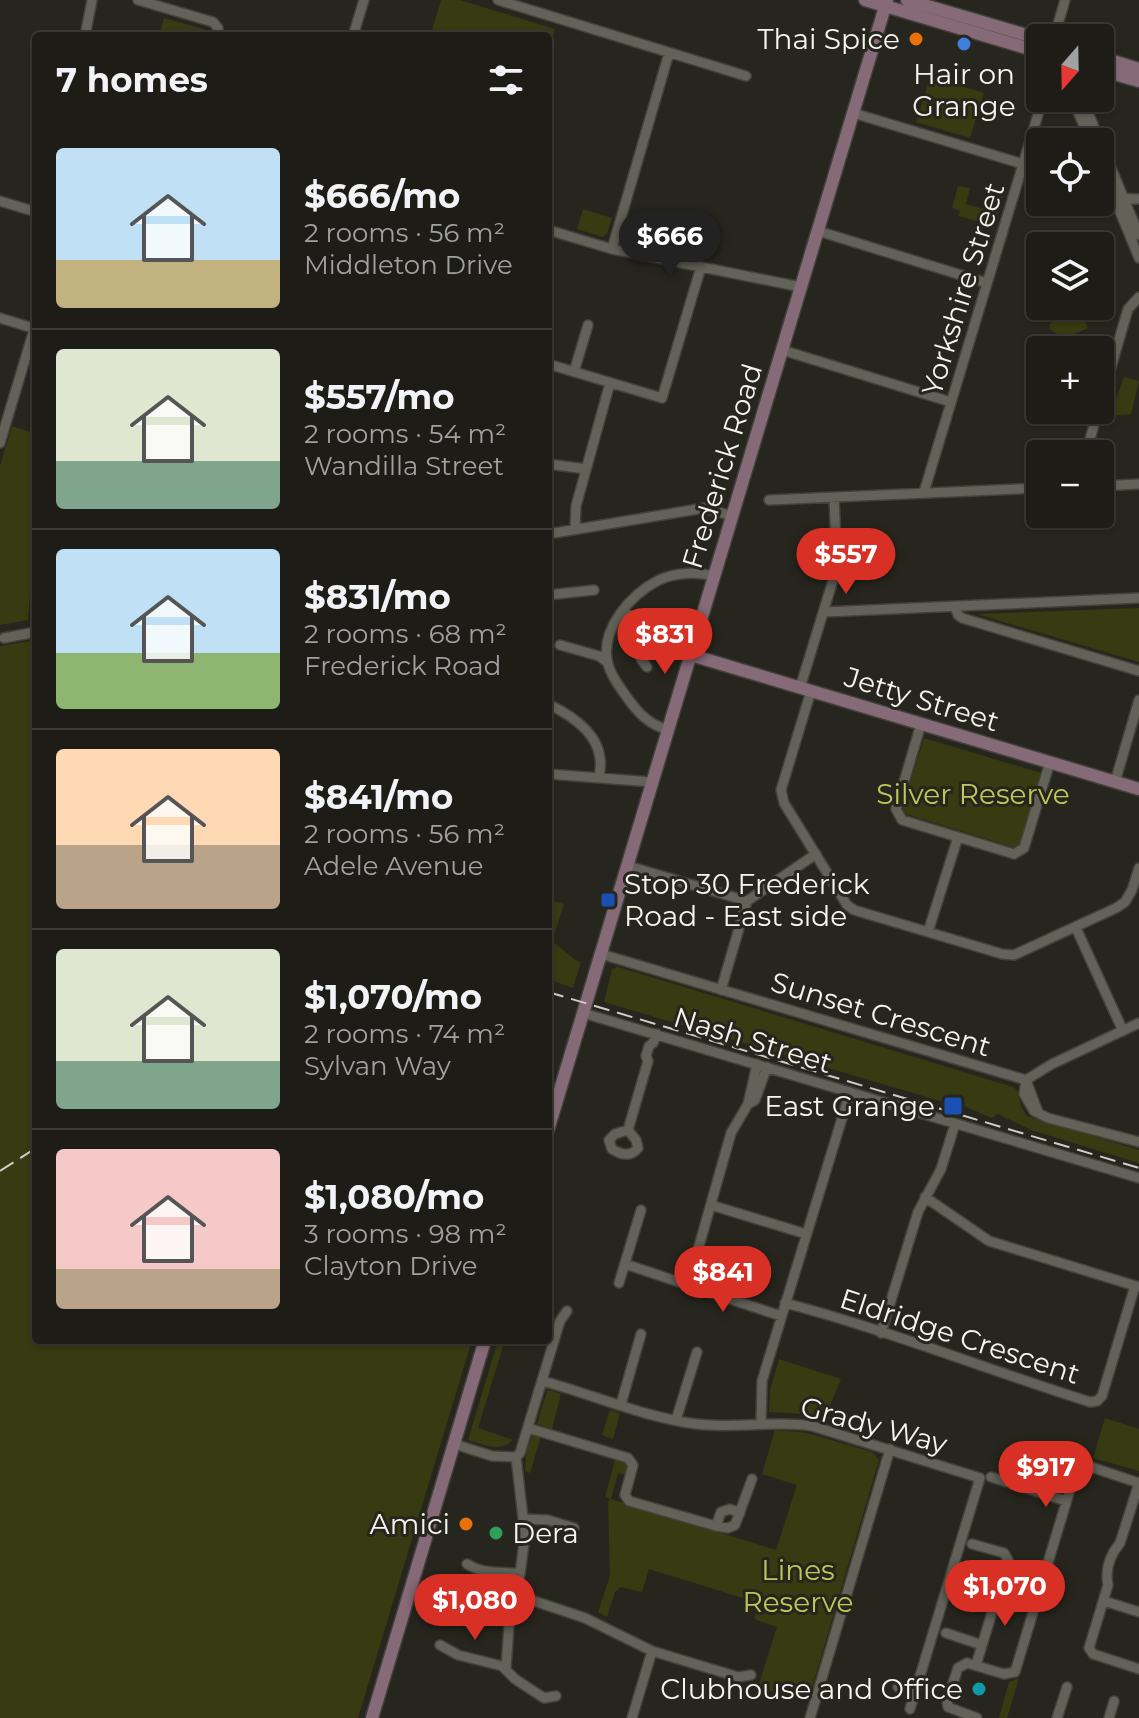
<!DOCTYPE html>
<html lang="en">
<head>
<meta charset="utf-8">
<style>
  :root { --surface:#1d1c16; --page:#2a2923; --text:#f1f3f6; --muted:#a0a1a1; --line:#3b3a35; --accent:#d93025 }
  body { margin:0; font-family:Montserrat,sans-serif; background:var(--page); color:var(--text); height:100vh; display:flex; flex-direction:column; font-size:30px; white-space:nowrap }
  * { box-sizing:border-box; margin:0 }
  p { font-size:26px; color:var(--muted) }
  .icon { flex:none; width:44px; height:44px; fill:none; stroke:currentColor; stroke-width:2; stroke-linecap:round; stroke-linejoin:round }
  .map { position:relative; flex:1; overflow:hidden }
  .side { position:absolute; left:32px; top:32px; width:520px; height:1312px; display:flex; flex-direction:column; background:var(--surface); border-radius:8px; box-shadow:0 2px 6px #0004,0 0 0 2px var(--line) }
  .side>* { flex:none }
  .needle { width:52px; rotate:200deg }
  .tools { position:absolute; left:1026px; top:24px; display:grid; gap:16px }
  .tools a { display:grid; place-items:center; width:88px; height:88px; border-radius:8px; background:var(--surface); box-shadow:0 2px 6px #0004,0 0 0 2px var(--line); font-size:40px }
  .price { position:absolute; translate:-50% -68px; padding:0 18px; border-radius:28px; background:var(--accent); color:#fff; font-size:26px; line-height:52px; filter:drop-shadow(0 2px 4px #0008) }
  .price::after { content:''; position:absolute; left:50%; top:48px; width:24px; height:18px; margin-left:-12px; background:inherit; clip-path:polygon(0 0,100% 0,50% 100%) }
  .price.current { background:#222; color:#fff }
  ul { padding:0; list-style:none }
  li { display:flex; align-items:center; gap:24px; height:200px; padding:0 24px }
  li+li { border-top:2px solid var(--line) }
  li span { display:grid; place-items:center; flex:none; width:224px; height:160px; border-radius:8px; color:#555 }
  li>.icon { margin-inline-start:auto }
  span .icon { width:96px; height:96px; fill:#fffc; stroke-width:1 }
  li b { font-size:34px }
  h2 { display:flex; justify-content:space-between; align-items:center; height:96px; padding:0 24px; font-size:34px }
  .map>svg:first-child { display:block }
  .green { fill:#383a11 }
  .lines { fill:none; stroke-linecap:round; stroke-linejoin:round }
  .street-casing { stroke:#42413b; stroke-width:12 }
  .secondary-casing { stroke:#42413b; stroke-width:15 }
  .street { stroke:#636259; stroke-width:9 }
  .secondary { stroke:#876a78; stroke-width:12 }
  .rail { stroke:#cecdc8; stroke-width:2; stroke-dasharray:16 8; stroke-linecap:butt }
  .food-dot { fill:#e8710a; stroke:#27261e; stroke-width:3 }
  .shop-dot { fill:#3f7fe0; stroke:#27261e; stroke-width:3 }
  .transit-dot { fill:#1a4fb4; stroke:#27261e; stroke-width:3 }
  .leisure-dot { fill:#2e9e5b; stroke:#27261e; stroke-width:3 }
  .culture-dot { fill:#0f9aa8; stroke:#27261e; stroke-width:3 }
  .labels { text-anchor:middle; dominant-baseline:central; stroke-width:6; stroke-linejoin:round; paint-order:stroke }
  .poi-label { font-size:28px; fill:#f5f4ef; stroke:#27261e; text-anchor:end }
  .street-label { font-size:28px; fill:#f5f4ef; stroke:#27261e }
  .park-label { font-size:28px; fill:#c0c758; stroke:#27261e }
</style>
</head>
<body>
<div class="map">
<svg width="1139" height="1718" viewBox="0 0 1139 1718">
  <rect width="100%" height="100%" fill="#27261e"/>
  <!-- green -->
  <path class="green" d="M441,0H460L555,29L548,53V36L431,34Z
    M164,18L207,30L208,36H159Z
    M930,77L984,93L970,138L916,122Z
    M958,186L970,188L966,204L983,209L989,190L1003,195L994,226L958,216L960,211L952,208Z
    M583,209L612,218L607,234L602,237L577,229Z
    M1056,306H1078L1088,328L1071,335L1068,349L1055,341L1059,335L1049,329Z
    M1124,377L1139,381L1131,414L1110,416Z
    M12,426L36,434V583L31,584L28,620L0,625V466Z
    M1139,608V662L977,614Z
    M36,640V1340H472L358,1718H0V646Z
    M924,738L1041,773L1020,844L1013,847L906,814L902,809Z
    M548,899L564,904L552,941L574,959L581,962L573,988L548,979Z
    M618,967L1013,1087L1017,1090L1021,1106L1027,1116L1139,1150V1163L1031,1130L998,1114L992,1118C978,1113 951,1098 940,1101L604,1002L612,969Z
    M498,1340H505L478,1428L513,1440C499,1453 485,1445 468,1440Z
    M779,1359L841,1379L824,1420L803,1414L769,1412L770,1390Z
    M550,1390L561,1394L552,1429L537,1424L547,1391Z
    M610,1410L620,1413L613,1439L602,1435Z
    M1105,1418L1139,1429V1471L1093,1458Z
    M775,1430L807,1433L872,1452L879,1460L811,1691L800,1687L798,1693L757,1690L777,1627L754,1619L759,1603L649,1569L642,1592L621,1587L615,1592L607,1617L598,1612L610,1576L608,1502L610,1499L605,1497L615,1460L627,1463L629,1467L627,1475L618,1473L611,1499L776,1550L797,1485L762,1474Z
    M533,1434L541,1436L530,1473L525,1471L526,1452Z
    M1019,1678L1007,1718H999L1009,1682Z"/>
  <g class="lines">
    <defs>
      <path id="street" d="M138,0L213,22L218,28V36
        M498,0L746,76
        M85,36L92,0
        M353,36L364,0
        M1054,38L1065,0
        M1072,98L1091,142
        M1082,98L1139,235
        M853,113L1023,164
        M1100,163L1139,258
        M1119,198L1139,199
        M0,201L36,212
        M548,230L612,249L801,287
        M818,231L987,283
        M612,249L669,53
        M0,318L36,329
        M782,350L951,402
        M548,364L662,398L701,267
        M574,372L588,325
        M1100,405L1128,309L1139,297
        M0,443L36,323
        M1086,454L1098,410
        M548,464L586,469
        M1100,486L1139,484
        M924,492L1043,98
        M769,500L1040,488
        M575,529L576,506L610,383
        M548,534L704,508L732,516
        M548,595L594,590
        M955,606L958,615L962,618L1139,671
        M623,610L646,630L641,659L647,667
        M824,612L1139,598
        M646,630L660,618
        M4,638L36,632
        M560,645L599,656L607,662
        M800,688L837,567L834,497
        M811,691L781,790L784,803L847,905L854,910L1002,954L1014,955L1116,908L1125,902L1132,890L1139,868
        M548,704C569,714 597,732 600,758C601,763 600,771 599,777
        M921,724L896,809L902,820L1014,854L1024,848L1050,762
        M668,730C648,724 638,713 626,696C619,686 611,676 608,664C599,630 631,594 659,580C676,572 697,572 714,576
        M548,774L652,782
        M1115,782L1139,700
        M628,866L747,901
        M1076,928L1123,1031
        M928,932L958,837
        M601,954L1026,1080L1052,1064L1139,1023
        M721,990L747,901L816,854
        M583,1013L1139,1178
        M748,1104L757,1064
        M1038,1112L1026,1080L1024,1094L1034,1111L1048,1118L1139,1142
        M628,1130L648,1061L646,1056L649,1046L653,1043L657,1034
        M628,1130L636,1140L638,1148C631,1157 621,1155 612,1149L609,1140L615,1134Z
        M925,1197L989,1241L1139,1287
        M711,1205L806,1234
        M625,1264L781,1316
        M619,1283L641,1210
        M688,1285L731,1133L748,1104L755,1100L767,1067
        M785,1303C888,1330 988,1370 1090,1402L1097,1401L1102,1396L1135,1286
        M881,1333L918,1212L941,1169L955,1124
        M543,1381C593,1395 644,1417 696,1424C735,1429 774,1420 812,1426L980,1478L910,1709
        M621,1404L641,1334
        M676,1420L697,1352
        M761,1424L762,1381L850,1092
        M528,1428L628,1458L633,1465L625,1495L629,1501L716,1526L728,1528L735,1525L752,1479
        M454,1444L492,1456L516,1457L520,1453L560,1321L567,1311
        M991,1477L1066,1501
        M525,1519L548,1520L574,1528
        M716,1526L721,1512L730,1509L740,1513
        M972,1544L1004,1553L1008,1560L976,1665
        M467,1564C484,1575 501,1571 520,1574
        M958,1591L996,1602
        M516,1595L585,1618L652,1651L738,1677L751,1675
        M1104,1601L1139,1612
        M946,1633L982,1645
        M440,1645L458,1655L502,1666L515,1679L544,1698L556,1696
        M506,1668L510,1611L520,1574L525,1535L516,1457
        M898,1687L915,1693
        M632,1718L652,1651
        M810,1718L890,1449
        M977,1718L948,1707L947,1701L958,1668L967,1663L1004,1674L1015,1672L1075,1473L1088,1466L1139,1483L1120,1543C1110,1555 1105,1570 1108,1585L1089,1648L1093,1654L1139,1669
        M1057,1718L1067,1687
        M1109,1718L1114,1701"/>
      <path id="secondary" d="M865,0L1040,52
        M907,0L1040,39
        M1100,57L1139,69
        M1100,70L1139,81
        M691,655L1139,789
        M548,1130L887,0
        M372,1718L485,1340"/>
    </defs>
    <!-- street casing -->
    <use href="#street" class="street-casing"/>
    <!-- secondary casing -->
    <use href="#secondary" class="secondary-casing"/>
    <!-- street -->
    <use href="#street" class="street"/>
    <!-- secondary -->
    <use href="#secondary" class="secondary"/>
    <!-- rail -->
    <path class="rail" d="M548,992L1139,1168
      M0,1171L36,1148"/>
  </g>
  <!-- markers -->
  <g class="food-dot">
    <circle cx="916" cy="39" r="8"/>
    <circle cx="466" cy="1524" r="8"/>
  </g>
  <circle class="shop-dot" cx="964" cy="44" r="8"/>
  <g class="transit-dot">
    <rect x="600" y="892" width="16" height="16" rx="4"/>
    <rect x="943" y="1096" width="20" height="20" rx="4"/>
  </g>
  <circle class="leisure-dot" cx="496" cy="1533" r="8"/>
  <circle class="culture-dot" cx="979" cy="1689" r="8"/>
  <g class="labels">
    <!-- poi labels -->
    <g class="poi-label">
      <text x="900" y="39">Thai Spice</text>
      <text x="964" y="74" text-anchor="middle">Hair on<tspan x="964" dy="32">Grange</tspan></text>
      <text x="624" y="884" text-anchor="start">Stop 30 Frederick<tspan x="624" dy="32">Road - East side</tspan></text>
      <text x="935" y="1106">East Grange</text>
      <text x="450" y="1524">Amici</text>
      <text x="512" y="1533" text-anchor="start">Dera</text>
      <text x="963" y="1689">Clubhouse and Office</text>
    </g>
    <!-- street labels -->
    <g class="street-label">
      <text transform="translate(963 289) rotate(-73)">Yorkshire Street</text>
      <text transform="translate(722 466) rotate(-73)">Frederick Road</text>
      <text transform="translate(922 699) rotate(17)">Jetty Street</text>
      <text transform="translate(881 1014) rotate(17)">Sunset Crescent</text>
      <text transform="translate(753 1040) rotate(17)">Nash Street</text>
      <text transform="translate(960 1336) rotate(18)">Eldridge Crescent</text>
      <text transform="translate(874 1425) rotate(15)">Grady Way</text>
    </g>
    <!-- park labels -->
    <g class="park-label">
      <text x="973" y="794">Silver Reserve</text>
      <text x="798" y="1570">Lines<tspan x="798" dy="32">Reserve</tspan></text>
    </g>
  </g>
</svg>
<div class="tools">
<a><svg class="needle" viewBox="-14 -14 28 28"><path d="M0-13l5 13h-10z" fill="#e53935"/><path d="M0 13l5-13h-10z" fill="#a0a1a1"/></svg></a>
<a><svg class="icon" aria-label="locate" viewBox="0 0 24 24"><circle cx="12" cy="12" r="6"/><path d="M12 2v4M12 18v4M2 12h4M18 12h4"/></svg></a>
<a><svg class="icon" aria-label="layers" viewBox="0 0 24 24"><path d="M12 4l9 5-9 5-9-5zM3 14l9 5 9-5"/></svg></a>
<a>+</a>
<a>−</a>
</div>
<b class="price current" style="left:670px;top:278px">$666</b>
<b class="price" style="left:846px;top:596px">$557</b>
<b class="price" style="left:665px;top:676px">$831</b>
<b class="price" style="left:723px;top:1314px">$841</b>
<b class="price" style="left:1046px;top:1509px">$917</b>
<b class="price" style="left:1005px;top:1628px">$1,070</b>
<b class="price" style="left:475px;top:1642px">$1,080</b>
<section class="side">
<h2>7 homes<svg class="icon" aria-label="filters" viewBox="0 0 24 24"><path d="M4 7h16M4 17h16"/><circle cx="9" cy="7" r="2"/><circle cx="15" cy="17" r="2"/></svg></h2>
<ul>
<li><span style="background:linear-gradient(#bfe0f5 70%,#c2b280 0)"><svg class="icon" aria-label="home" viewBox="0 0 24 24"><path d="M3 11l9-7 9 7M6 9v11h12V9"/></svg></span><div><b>$666/mo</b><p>2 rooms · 56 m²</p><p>Middleton Drive</p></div></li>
<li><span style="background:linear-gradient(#dfe7d0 70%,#7fa58c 0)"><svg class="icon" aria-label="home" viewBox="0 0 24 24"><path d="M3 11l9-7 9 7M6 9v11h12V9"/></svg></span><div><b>$557/mo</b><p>2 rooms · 54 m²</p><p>Wandilla Street</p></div></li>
<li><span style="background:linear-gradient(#bfe0f5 65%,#8fb573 0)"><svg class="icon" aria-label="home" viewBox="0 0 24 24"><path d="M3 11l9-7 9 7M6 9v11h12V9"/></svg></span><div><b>$831/mo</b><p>2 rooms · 68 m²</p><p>Frederick Road</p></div></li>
<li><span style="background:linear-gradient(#ffd9b3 60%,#b9a48a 0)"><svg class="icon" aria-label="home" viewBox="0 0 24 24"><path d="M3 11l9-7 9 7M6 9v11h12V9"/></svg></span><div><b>$841/mo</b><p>2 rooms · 56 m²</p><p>Adele Avenue</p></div></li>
<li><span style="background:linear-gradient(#dfe7d0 70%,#7fa58c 0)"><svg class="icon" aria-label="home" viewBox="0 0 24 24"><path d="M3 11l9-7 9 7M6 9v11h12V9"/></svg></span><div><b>$1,070/mo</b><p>2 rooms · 74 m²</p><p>Sylvan Way</p></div></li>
<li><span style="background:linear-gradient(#f6c9c9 75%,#b9a48a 0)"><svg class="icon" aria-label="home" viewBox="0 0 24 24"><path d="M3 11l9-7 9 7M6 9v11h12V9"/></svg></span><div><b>$1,080/mo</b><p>3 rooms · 98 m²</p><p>Clayton Drive</p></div></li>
</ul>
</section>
</div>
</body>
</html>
